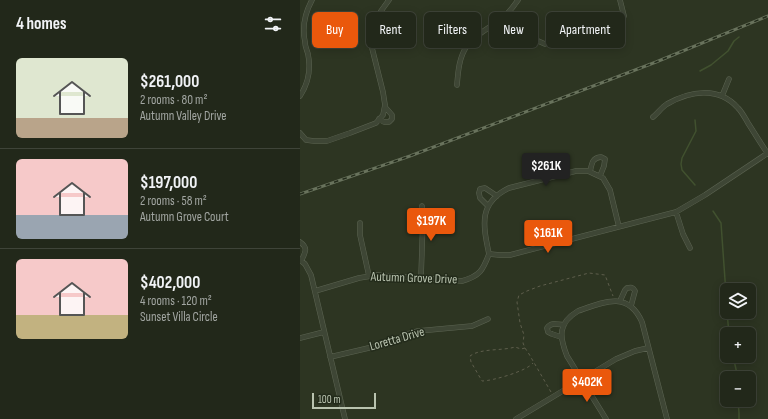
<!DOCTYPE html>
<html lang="en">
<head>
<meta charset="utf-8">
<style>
  :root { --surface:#22281a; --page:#2e3427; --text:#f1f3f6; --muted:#a2a6a2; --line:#3f4439; --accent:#ea580c }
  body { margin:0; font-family:"Sofia Sans Condensed",sans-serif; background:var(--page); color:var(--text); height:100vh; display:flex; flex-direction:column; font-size:15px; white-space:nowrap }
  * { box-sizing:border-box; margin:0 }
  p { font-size:13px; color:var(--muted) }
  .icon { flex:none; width:22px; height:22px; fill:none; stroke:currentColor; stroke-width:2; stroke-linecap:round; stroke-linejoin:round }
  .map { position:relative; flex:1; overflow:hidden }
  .side { display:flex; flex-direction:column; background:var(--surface); width:300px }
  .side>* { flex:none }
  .hud { position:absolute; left:12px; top:12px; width:380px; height:36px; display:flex; gap:8px }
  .tools { position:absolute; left:420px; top:283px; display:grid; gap:8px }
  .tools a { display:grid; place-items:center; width:36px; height:36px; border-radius:6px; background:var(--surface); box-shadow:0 2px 10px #0003,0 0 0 1px var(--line); font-size:20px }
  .scale { position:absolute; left:12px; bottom:10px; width:64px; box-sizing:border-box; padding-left:4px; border:2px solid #b9c3af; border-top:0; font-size:11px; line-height:14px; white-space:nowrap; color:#b9c3af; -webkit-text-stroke:3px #232b1b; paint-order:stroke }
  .price { position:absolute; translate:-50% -34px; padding:0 9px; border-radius:4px; background:var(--accent); color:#fff; font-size:13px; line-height:26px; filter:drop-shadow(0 1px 2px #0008) }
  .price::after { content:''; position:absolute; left:50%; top:24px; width:12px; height:9px; margin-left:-6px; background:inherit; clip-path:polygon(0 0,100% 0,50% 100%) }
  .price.on { background:#222; color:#fff }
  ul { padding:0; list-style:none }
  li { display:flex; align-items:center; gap:12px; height:100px; padding:0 16px }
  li+li { border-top:1px solid var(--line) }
  li span { display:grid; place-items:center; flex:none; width:112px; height:80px; border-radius:6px; color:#555 }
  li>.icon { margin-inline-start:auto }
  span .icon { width:48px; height:48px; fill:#fffc; stroke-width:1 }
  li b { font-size:17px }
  h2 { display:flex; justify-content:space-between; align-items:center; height:48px; padding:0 16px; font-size:17px }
  .tag { padding:0 14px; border-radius:6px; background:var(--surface); box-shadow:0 2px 10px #0003,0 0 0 1px var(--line); font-size:14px; line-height:36px }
  .tag.on { background:var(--accent); color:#fff }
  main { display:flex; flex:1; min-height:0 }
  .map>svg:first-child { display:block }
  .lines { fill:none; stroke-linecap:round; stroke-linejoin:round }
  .stream { stroke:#41512f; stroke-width:1.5 }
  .minor-casing { stroke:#5c6452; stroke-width:5.5 }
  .path { stroke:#5e5e4c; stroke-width:1; stroke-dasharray:3 3; stroke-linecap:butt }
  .minor { stroke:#3e4635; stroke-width:4.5 }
  .rail-casing { stroke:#68725c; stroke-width:3 }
  .rail { stroke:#232b1b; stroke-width:1.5; stroke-dasharray:4.5; stroke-linecap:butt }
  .labels { text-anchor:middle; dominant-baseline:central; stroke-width:3; stroke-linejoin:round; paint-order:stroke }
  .street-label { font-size:13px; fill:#b9c3af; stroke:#232b1b }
</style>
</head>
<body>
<main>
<section class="side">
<h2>4 homes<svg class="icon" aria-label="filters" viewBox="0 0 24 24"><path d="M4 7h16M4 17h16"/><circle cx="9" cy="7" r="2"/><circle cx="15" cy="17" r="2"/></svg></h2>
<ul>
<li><span style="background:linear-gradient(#dfe7d0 75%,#b9a48a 0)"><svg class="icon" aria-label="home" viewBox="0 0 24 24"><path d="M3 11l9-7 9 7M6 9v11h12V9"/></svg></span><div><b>$261,000</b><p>2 rooms · 80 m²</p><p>Autumn Valley Drive</p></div></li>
<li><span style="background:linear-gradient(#f6c9c9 70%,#9aa5b1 0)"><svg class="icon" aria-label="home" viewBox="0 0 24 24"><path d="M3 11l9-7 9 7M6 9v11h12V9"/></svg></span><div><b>$197,000</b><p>2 rooms · 58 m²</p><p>Autumn Grove Court</p></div></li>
<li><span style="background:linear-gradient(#f6c9c9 70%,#c2b280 0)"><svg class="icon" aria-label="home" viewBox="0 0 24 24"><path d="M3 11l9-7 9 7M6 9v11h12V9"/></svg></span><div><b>$402,000</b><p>4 rooms · 120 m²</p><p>Sunset Villa Circle</p></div></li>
</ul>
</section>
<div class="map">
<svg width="468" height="419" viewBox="0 0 468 419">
  <rect width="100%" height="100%" fill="#2d3522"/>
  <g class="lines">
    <!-- stream -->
    <path class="stream" d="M400,71L411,65L428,51L434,41L439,37
      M395,185L382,170L381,164L382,158L396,131L395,120
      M413,211L421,223L427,308
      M427,312L429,334
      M433,356L438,378
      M438,400L439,413V419"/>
    <defs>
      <path id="minor" d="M320,0L324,16
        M205,16C218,32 226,36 245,44
        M157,85C158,72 159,57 167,46C176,33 192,27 204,17C209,12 214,6 218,0
        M0,96C8,84 11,69 8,54C7,50 5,47 5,42C2,28 5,13 12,0
        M422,96L429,79
        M353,117C358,113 362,107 367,104C390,91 418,86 438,108C442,112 445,118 448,123C455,134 461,144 468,154
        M79,119L84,122H89L92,119V115L85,107
        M0,133L6,140L14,141H27L50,133L76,123L83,115L85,105L83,92L70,40L72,27L81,11L89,0
        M290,172C292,163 292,158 301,157L305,159L304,166L300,176
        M188,206L180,198L179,193L180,189L185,188L197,196
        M376,212L383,234L390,248
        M60,223V235L69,276
        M0,242C9,248 5,253 1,261
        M189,254C183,225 178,203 209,188L276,171H288L303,178L310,190L319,227
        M0,260L5,264L11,275L45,419
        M121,278L123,218L122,206
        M15,291L59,278L77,275L162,281C180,276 183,270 189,254L200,255H210L376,212L405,195L468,153
        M320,301L325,290L327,288C331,287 333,287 335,291L331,306
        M261,337L252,334L248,332L247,328C251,322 257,324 264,325
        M0,338L24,332
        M30,357L90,343L108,334L118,331L172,326L188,319
        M216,419L316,359L335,351L348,348
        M306,419L267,356C259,336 258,323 278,311C303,302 328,290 342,322L367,419"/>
    </defs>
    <!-- minor casing -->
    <use href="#minor" class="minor-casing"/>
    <!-- path -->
    <path class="path" d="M225,348L221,349L215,347C202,351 181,348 170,356L171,362L182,381C192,381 227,371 233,363
      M251,392L229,354L225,348L223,343L224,335L220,323L217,302L219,295L227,291L240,286L289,273L305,275L313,296"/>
    <!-- minor -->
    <use href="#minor" class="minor"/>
    <defs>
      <path id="rail" d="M0,194L110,156L356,62L468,16"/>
    </defs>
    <!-- rail casing -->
    <use href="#rail" class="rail-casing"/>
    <!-- rail -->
    <use href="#rail" class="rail"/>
  </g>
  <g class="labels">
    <!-- street labels -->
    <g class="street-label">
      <text transform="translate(114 278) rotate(2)">Autumn Grove Drive</text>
      <text transform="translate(97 339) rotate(-16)">Loretta Drive</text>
    </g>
  </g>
</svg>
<div class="tools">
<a><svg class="icon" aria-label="layers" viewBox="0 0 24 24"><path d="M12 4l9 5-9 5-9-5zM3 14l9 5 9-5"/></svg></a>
<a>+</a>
<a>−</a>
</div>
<div class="scale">100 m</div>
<b class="price on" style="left:246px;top:187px">$261K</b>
<b class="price" style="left:131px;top:242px">$197K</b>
<b class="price" style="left:248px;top:254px">$161K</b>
<b class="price" style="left:287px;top:403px">$402K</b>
<div class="hud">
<a class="tag on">Buy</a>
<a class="tag">Rent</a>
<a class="tag">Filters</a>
<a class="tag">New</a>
<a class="tag">Apartment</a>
</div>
</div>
</main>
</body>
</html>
